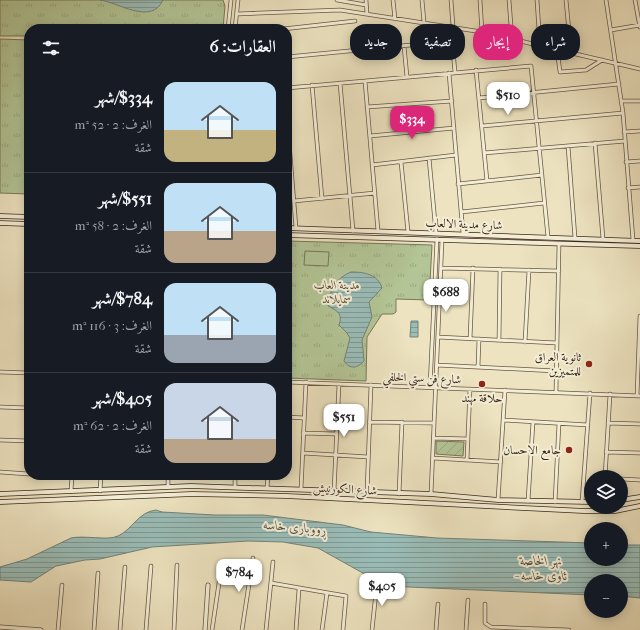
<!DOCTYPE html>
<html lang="ar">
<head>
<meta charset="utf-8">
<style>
  :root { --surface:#171b24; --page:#20242c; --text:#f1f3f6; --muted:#9ea1a6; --line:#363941; --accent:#db2777 }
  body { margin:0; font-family:"IM FELL French Canon",Amiri,serif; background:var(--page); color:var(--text); direction:rtl; height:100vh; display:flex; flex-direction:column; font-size:15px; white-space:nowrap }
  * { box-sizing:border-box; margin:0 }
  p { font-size:13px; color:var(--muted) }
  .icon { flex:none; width:22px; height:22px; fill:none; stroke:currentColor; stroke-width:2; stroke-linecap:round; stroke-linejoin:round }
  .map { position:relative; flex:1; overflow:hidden; direction:ltr }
  .side { position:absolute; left:24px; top:24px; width:268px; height:456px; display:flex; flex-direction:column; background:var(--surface); border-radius:16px; box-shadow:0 2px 10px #0003; direction:rtl }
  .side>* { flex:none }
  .guide { position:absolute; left:304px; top:24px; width:276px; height:36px; direction:rtl; display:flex; gap:8px }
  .buttons { position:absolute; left:584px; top:470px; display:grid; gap:8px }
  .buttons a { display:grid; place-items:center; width:44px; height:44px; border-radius:50%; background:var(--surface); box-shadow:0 2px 10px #0003; font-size:20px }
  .price { position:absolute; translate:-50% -34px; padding:0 9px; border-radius:8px; background:#fff; color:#222; font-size:13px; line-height:26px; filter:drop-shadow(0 1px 2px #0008) }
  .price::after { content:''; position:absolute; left:50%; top:24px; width:12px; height:9px; margin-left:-6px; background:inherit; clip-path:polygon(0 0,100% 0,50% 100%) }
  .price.on { background:var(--accent); color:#fff }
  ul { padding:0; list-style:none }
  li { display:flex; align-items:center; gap:12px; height:100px; padding:0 16px }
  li+li { border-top:1px solid var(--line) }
  li span { display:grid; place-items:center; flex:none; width:112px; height:80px; border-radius:12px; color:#555 }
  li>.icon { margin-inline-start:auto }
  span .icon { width:48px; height:48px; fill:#fffc; stroke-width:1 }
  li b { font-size:17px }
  h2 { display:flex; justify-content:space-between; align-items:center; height:48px; padding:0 16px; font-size:17px }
  .tag { padding:0 14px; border-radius:16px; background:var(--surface); box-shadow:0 2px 10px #0003; font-size:14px; line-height:36px }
  .tag.on { background:var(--accent); color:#fff }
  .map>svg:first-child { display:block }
  .park { fill:url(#park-tufts); stroke:#787758 }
  .garden { fill:url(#garden-furrows); stroke:#787758 }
  .pitch { fill:#b3c596; stroke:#787758 }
  .water { fill:url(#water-rules); stroke:#758278 }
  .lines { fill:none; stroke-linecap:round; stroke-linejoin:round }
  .minor-casing { stroke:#695843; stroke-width:4.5 }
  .tertiary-casing { stroke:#695843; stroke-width:5 }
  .secondary-casing { stroke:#3d2919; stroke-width:5.5 }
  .minor { stroke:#f3edd6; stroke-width:3 }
  .tertiary { stroke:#f3edd6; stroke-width:3.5 }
  .secondary { stroke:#f3edd6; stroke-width:4 }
  .poi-dot { fill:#8f2418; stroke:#f3edd6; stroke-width:1.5 }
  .labels { text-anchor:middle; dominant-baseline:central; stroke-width:4; stroke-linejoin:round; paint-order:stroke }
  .street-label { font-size:12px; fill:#3d2919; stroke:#f3edd6 }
  .park-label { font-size:12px; font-style:italic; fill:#5a5038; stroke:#f3edd6 }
  .poi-label { font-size:12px; fill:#3d2919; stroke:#f3edd6; text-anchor:end }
  .water-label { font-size:13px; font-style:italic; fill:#544e41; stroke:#f3edd6 }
</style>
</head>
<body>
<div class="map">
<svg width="640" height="630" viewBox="0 0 640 630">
  <defs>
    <pattern id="park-tufts" width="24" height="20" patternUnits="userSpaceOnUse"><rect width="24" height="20" fill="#b3c596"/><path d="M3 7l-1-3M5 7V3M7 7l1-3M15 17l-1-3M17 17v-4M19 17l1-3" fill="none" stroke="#9ba981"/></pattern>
    <pattern id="garden-furrows" width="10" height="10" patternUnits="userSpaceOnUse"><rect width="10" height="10" fill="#b3c596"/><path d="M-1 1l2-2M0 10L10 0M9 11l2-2" fill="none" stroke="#9ba981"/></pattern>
    <pattern id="water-rules" width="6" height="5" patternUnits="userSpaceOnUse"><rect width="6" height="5" fill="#9abdb8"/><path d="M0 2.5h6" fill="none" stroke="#7f9a95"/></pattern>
  </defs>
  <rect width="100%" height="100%" fill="#ede3c0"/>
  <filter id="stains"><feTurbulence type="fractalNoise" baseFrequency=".005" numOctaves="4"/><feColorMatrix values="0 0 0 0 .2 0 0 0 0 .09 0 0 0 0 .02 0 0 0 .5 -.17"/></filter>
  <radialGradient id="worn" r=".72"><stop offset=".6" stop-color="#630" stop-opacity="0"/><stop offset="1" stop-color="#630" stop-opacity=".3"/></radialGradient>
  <!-- park -->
  <path class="park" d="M0,0H223L225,6L223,29H29V36H0Z
    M0,39L29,40V194L0,193Z
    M287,241L432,245L429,300L396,299V312L393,314H382L367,337L366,381L287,378Z"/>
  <!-- garden -->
  <path class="garden" d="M436,441L464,442L463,456L436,454Z"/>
  <!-- pitch -->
  <path class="pitch" d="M305,251L329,252L328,266L304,265Z"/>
  <!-- water -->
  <path class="water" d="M100,0H163C151,26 118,2 100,0Z
    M351,272C364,272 378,274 382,288L369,302L372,317L362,340L364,361C358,368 350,370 344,361L350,338L347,333L339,325C343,314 338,311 328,306C329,290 336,278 351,272Z
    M411,321H418V337H410Z
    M156,510L162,512L215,515H263L343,525L371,532L437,538L591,543V559H621V545H640V598L621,596V581H591V595L386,586L318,548L283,542L248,541L152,547L100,559L85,560L56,566L31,582L0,580V567L27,559L71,538C85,535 107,541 118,536C133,529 138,512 156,510Z"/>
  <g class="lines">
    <defs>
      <path id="minor" d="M337,0L366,5
        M366,0L367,14
        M393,0L395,19
        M422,0L424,22
        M451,0L453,26
        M480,0L482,32
        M509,0L512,39
        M537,0L540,45
        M566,0L571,52
        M606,0L623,113L633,240
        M635,0L640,27
        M237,14L340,10L482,32L640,69
        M228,29L231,0
        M235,29L238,0
        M283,29L355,21
        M611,30L640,25
        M404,46L407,77
        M557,49L560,72L586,70L602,60
        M287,57L452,41L455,72
        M476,70L487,181
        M449,73L463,233
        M365,81L378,231
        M340,83L353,231
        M312,85L322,199
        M287,88L531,66L548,237
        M479,98L619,84
        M621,101H640
        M367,107L452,101
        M287,118L296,228
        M482,126L623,113
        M624,132L640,131
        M370,136L454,128
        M595,143L603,239
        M568,146L575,238
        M484,153L625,141
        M429,158L436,233
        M401,162L408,232
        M626,162L640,161
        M372,165L456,155
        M458,184L542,175
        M628,188L640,187
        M294,201L375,193
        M461,212L544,203
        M441,268L559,271
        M438,337L557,343
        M470,339L473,268
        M499,340L500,269
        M525,342L529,270
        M437,365L556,371
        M478,367L479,339
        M0,372L29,373
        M287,382L640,396
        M430,386L437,239
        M556,392L559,244
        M637,396L640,316
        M0,407L29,408
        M287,417L304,418
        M504,420L588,425
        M369,422L434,423
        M608,423L640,424
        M303,433L337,434
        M434,438L468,439
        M0,440L29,441
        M606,452L640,453
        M303,453L368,457
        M433,458L501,462
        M467,460L470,389
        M0,472L29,474
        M55,475L71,476
        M605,477L610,394
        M621,479L640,480
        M168,486V475
        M235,487V475
        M267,488L268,475
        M301,489L306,382
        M71,491L72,475
        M100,491L101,475
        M334,491L339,384
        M367,493L371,385
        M399,494L402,422
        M431,494L442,240
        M498,500L505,390
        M528,501L533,422
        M555,502L559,423
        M582,502L590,393
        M271,583L346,596L343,630
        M485,604V623L491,627L569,630
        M58,630L62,585
        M94,630L98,573
        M120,630L125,567
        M146,630L151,566
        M174,630L177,565
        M212,630L222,563
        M242,630L253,558
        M266,630L273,562
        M296,630L299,589
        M322,630L327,593
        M372,630L377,583
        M436,630L438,604
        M466,630L468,600"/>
      <path id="tertiary" d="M0,627L41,630
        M205,630L208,585"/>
      <path id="secondary" d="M0,216L29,217
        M0,223L29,224
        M287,228L640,241
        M287,235L640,246
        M0,494L191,486L431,494L498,500L591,502
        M621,500L640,497
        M0,502L192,494L287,496L584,511H615L640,506"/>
    </defs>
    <!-- minor casing -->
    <use href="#minor" class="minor-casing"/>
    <!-- tertiary casing -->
    <use href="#tertiary" class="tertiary-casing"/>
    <!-- secondary casing -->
    <use href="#secondary" class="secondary-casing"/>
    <!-- minor -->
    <use href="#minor" class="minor"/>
    <!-- tertiary -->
    <use href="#tertiary" class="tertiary"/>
    <!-- secondary -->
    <use href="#secondary" class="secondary"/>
  </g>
  <!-- markers -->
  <g class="poi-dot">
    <circle cx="589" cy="364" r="4"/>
    <circle cx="482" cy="384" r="4"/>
    <circle cx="569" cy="450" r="4"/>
  </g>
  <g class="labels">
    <!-- street labels -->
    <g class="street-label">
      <text transform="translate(464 224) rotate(2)">شارع مدينة الالعاب</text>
      <text transform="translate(422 378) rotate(2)">شارع فن ستي الخلفي</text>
      <text transform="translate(345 489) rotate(3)">شارع الكورنيش</text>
    </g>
    <!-- park labels -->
    <g class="park-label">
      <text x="337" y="285">مدينة العاب<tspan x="337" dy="14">سمايلاند</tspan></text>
    </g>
    <!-- poi labels -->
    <g class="poi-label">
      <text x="581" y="357">ثانوية العراق<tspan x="581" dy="14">للمتميزين</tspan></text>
      <text x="482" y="398" text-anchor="middle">حلاقة مهند</text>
      <text x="561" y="450">جامع الاحسان</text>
    </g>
    <!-- water labels -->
    <g class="water-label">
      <text transform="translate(295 527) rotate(5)">ڕووباری خاسە</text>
      <text x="541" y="560">نهر الخاصة<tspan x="541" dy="15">- ئاوی خاسە</tspan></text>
    </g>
  </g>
  <rect width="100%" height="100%" filter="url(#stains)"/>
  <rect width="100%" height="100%" fill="url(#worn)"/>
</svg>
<div class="buttons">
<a><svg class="icon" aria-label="layers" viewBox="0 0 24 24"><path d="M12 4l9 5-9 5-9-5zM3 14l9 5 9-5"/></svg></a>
<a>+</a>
<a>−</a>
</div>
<b class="price" style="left:508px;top:116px">$510</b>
<b class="price on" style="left:412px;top:140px">$334</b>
<b class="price" style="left:446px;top:313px">$688</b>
<b class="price" style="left:344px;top:438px">$551</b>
<b class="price" style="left:239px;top:593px">$784</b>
<b class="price" style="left:382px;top:607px">$405</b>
<div class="guide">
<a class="tag">شراء</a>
<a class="tag on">إيجار</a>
<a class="tag">تصفية</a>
<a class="tag">جديد</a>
</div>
<section class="side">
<h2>العقارات: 6<svg class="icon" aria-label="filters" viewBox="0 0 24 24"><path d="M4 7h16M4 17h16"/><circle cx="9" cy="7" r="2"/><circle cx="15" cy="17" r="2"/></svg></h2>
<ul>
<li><span style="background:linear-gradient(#bfe0f5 60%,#c2b280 0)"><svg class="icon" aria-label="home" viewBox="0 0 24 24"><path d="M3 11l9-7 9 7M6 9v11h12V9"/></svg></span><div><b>$334/شهر</b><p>الغرف: 2 · 52 m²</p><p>شقة</p></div></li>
<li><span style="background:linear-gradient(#bfe0f5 60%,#b9a48a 0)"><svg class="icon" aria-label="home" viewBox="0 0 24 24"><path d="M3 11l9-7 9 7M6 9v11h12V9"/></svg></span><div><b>$551/شهر</b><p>الغرف: 2 · 58 m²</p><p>شقة</p></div></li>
<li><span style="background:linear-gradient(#bfe0f5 65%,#9aa5b1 0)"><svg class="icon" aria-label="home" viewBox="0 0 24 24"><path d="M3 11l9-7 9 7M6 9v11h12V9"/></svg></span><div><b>$784/شهر</b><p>الغرف: 3 · 116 m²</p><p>شقة</p></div></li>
<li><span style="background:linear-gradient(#c9d6e8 70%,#b9a48a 0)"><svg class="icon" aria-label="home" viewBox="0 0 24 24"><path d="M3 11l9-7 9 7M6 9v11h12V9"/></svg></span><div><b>$405/شهر</b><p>الغرف: 2 · 62 m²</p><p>شقة</p></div></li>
</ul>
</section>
</div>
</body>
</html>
